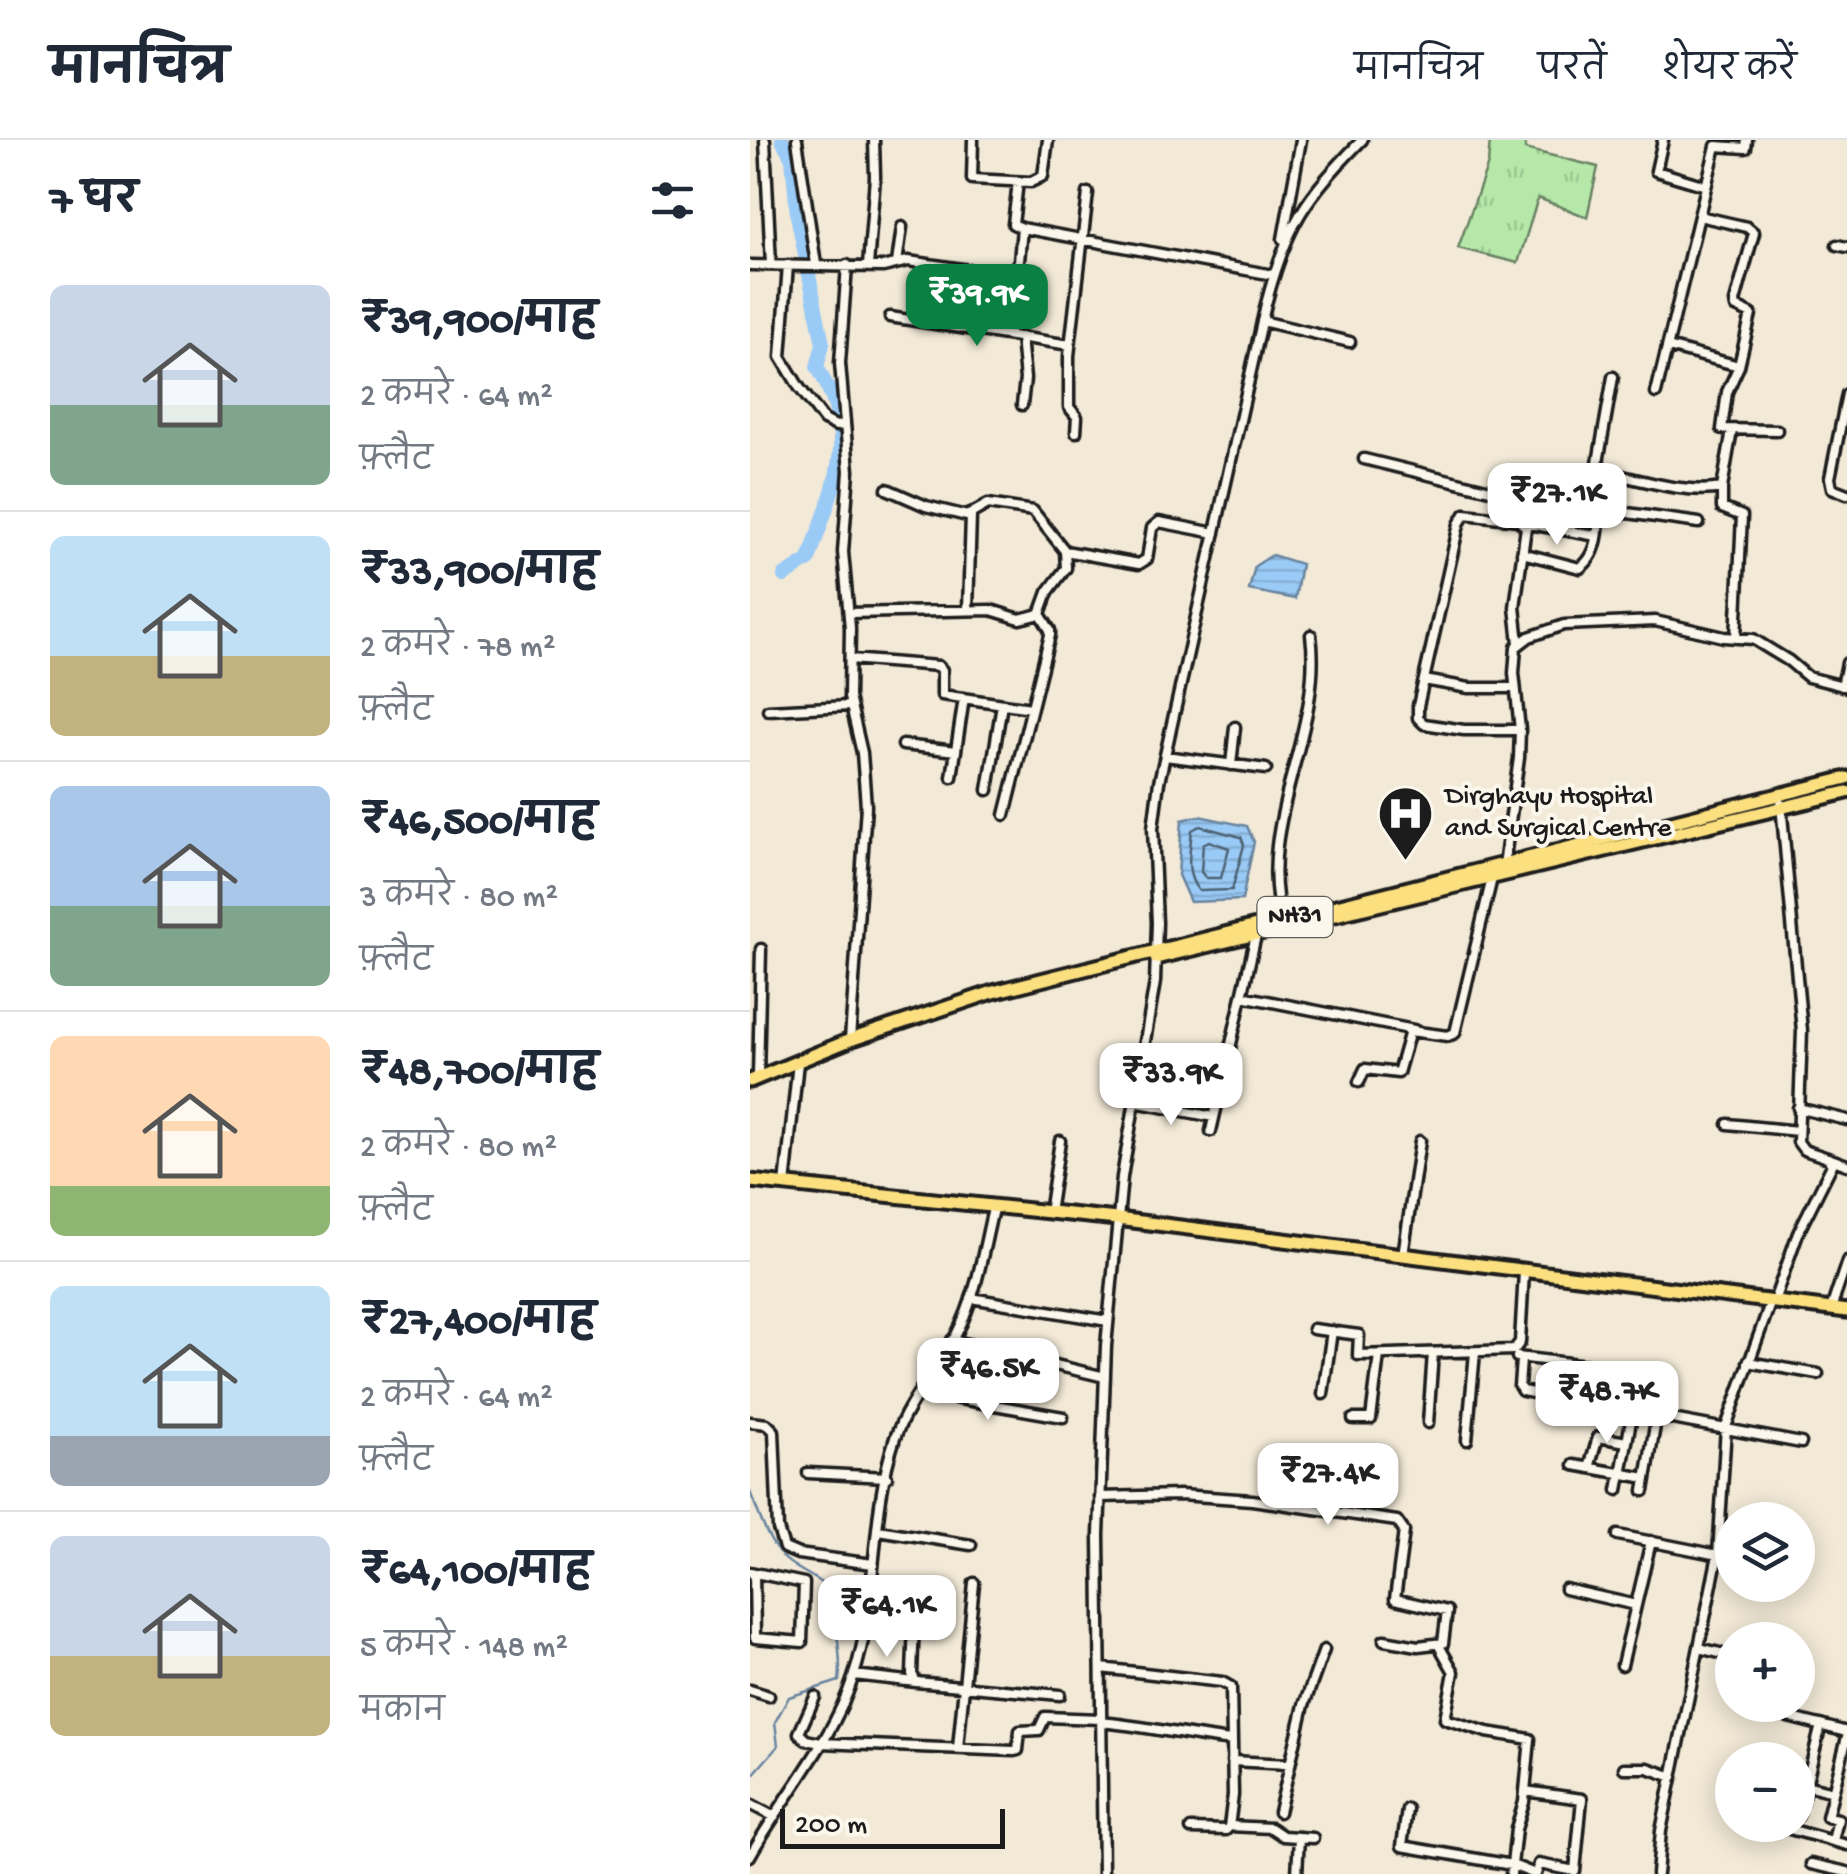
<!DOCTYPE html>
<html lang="hi">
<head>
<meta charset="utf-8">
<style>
  :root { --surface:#fff; --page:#f6f6f7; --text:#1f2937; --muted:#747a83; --line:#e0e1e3; --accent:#0b8043 }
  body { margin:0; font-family:"Gochi Hand","Playpen Sans Deva",sans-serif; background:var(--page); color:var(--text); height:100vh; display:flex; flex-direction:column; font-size:38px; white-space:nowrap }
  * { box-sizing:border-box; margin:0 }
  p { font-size:32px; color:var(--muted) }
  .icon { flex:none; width:55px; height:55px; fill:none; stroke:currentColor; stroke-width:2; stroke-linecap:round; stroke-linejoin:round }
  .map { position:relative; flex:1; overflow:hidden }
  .details { display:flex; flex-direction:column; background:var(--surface); width:750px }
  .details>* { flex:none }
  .fabs { position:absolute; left:965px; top:1362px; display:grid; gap:20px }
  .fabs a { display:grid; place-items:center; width:100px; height:100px; border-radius:50%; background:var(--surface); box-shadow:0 5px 25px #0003; font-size:50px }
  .scale { position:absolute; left:30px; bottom:25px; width:225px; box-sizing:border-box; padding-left:10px; border:5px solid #1c1c1c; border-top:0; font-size:28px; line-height:35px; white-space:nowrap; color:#1c1c1c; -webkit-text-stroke:8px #fbf7ec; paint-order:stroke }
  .price { position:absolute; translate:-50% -85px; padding:0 22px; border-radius:20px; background:#fff; color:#222; font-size:32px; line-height:65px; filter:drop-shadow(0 2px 5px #0008) }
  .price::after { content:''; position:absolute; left:50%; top:60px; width:30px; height:22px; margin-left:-15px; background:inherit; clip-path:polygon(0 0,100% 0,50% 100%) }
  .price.selected { background:var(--accent); color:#fff }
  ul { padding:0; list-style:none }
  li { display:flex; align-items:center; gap:30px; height:250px; padding:0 50px }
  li+li { border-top:2px solid var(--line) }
  li span { display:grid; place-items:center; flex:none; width:280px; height:200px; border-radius:15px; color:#555 }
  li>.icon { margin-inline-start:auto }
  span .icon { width:120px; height:120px; fill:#fffc; stroke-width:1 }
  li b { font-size:42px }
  h2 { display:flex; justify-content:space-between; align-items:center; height:120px; padding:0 50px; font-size:42px }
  header { display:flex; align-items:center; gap:60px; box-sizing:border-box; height:140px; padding:0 50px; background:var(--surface); border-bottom:2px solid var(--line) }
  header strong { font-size:48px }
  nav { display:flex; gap:55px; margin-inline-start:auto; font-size:35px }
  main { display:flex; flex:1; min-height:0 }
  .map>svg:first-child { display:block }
  .grass { fill:url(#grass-tufts); stroke:#688262; stroke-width:2.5 }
  .water { fill:url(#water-rules); stroke:#68849f; stroke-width:2.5 }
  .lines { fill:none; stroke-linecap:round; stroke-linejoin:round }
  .shore { stroke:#4e6273; stroke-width:2.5 }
  .stream { stroke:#68849f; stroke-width:2.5 }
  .river { stroke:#9acaf6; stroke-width:14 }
  .minor-casing { stroke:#1c1c1c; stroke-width:15 }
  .primary-casing { stroke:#1c1c1c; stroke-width:19 }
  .trunk-casing { stroke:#1c1c1c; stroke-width:19 }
  .minor { stroke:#fbf7ec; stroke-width:8 }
  .primary { stroke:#fce080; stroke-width:11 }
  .trunk { stroke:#fce080; stroke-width:11 }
  .labels { text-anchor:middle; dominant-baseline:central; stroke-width:8; stroke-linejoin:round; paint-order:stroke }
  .shield { fill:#fbf7ec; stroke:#5f5e5a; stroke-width:2.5 }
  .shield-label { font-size:25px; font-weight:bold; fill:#1c1c1c }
  .poi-label { font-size:28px; fill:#1c1c1c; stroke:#fbf7ec; text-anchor:start }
</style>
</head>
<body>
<header>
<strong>मानचित्र</strong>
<nav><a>मानचित्र</a><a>परतें</a><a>शेयर करें</a></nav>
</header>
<main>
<section class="details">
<h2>7 घर<svg class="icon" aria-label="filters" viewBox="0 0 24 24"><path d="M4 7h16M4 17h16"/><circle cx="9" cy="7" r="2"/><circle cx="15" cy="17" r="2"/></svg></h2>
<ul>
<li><span style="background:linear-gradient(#c9d6e8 60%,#7fa58c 0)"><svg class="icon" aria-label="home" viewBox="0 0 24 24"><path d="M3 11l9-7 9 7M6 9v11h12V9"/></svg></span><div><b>₹39,900/माह</b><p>2 कमरे · 64 m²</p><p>फ़्लैट</p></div></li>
<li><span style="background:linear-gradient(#bfe0f5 60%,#c2b280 0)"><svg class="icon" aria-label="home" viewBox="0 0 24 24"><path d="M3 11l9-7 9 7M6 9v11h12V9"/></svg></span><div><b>₹33,900/माह</b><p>2 कमरे · 78 m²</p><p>फ़्लैट</p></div></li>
<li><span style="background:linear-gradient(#a9c7e8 60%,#7fa58c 0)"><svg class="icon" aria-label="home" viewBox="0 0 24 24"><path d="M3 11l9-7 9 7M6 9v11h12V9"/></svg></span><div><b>₹46,500/माह</b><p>3 कमरे · 80 m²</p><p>फ़्लैट</p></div></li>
<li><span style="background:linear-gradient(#ffd9b3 75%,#8fb573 0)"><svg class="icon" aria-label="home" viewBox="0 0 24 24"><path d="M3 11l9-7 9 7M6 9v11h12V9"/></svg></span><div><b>₹48,700/माह</b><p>2 कमरे · 80 m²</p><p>फ़्लैट</p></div></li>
<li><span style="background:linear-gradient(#bfe0f5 75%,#9aa5b1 0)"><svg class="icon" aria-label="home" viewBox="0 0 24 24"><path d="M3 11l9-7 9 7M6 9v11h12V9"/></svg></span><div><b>₹27,400/माह</b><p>2 कमरे · 64 m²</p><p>फ़्लैट</p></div></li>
<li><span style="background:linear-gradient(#c9d6e8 60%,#c2b280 0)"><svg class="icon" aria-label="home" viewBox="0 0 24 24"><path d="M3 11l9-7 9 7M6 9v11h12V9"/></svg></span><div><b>₹64,100/माह</b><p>5 कमरे · 148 m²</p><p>मकान</p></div></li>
</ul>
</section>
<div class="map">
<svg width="1097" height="1734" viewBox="0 0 1097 1734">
  <defs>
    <pattern id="grass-tufts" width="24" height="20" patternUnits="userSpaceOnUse" patternTransform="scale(2.5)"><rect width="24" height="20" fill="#b5e8a9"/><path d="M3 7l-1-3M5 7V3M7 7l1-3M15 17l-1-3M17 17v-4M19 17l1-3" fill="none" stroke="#9bc691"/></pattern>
    <pattern id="water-rules" width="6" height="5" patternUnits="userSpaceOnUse" patternTransform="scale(2.5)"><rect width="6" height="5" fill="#9acaf6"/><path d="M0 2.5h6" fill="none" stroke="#84add2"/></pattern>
  </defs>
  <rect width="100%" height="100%" fill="#f2e9d7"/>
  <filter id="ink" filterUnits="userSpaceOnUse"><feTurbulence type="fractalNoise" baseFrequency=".01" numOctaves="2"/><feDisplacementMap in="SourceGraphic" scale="20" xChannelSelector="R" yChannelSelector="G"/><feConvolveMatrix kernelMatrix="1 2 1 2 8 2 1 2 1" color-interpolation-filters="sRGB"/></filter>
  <g filter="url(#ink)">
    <!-- grass -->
    <path class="grass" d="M740,0H775V9L848,27L837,77L788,58L768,123L708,108L738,24Z"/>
    <!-- water -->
    <path class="water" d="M522,415L551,424L545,459L499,450L505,426Z
      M449,676L497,686L504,702L492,760L440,762L428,735L432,680Z"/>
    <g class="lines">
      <!-- shore -->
      <path class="shore" d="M450,686L491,697L494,705L482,750L449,751C434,734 440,713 442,690Z
        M459,701L479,708L471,738H456L451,732L453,704Z"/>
      <!-- stream -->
      <path class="stream" d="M0,1352C9,1373 16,1399 32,1416C42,1428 59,1433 71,1443C85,1456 92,1522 89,1541L39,1557L25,1582L28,1606L0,1638"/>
      <!-- river -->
      <path class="river" d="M32,0L42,18L47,75L73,204L67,227C111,301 83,345 59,420L34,436"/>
      <defs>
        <path id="minor" d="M15,0L21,125
          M47,0L66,124
          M223,0L222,39L281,42L293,36L298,0
          M913,0L906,31L956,46
          M268,42L263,84L272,88
          M533,99L551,0
          M1087,105L1097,107
          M147,123L152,87
          M0,125L133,127L158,121L260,136L269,121L272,88L523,135
          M38,125L31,217L49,247L74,280L86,286L94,285
          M97,125L90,223L99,331L93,412L100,488L99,557L112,613L116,666L100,900
          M118,126L125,37L124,0
          M140,177L320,205
          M512,181L600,202
          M271,197L275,239L272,265
          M918,207L989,226L1001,174L986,167L985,162L1004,93L997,87L949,76
          M989,226L977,252L972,289L1027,290
          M906,253L966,6L996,8L997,0
          M1097,254L1080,338L1082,348L1097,354
          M982,290L972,348V368L992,376L986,498
          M326,292L327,277L319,267V216L338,53
          M614,319L777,359L949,383
          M849,331C888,338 932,355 972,348
          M774,383L847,396
          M315,411L389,424L397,419L402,388L409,382L465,393
          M772,413L830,428C850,414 853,377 842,357L863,237
          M218,469L221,376
          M99,473L241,470L270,479L290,474L298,452L316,428L315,411L283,371L238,364L217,376L176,366L137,349
          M769,503L765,467L776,387L768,380L715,374L709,384L668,566V578L674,584L714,590H770L764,533L766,507L779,497L814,485L905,481L974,497L1003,499L1039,521L1058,537L1097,547
          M100,519L188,526L192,530V555L281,568
          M674,540L719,548H765
          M1092,546L1097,523
          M18,570L100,566
          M153,605L206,611
          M415,616L516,629
          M481,625L485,587
          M202,637L214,558
          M238,650L252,564
          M255,675L300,495V490L290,474
          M754,725L769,618L770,590
          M532,780C504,686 574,591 561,495
          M492,856L664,890
          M8,937L11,809
          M609,942L615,929L648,933L660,891L698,896L705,893L742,738
          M384,962L464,977
          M1048,968L1097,980
          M978,984L1048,991
          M461,991L507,791
          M1078,1018L1097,1025
          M35,1045L48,922
          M299,1073L310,1001
          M653,1115L670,1001
          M221,1158L358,1181
          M1024,1161L1048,1093L1082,1025L1078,1018L1054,1010L1048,1002L1052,891L1031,664
          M1081,1169L1097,1121
          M563,1189L609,1195L608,1215L764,1210L770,1202L774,1132
          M202,1200L355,1237
          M767,1217L854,1227
          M771,1220L769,1246L772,1251L1051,1303
          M998,1222L1068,1234
          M170,1252L313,1277
          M573,1254L582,1191
          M603,1279H621L629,1215
          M0,1282L17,1284L24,1291L28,1389L34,1408L48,1414L123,1424
          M678,1283L683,1213
          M717,1300L725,1212
          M824,1325L896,1338
          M839,1328L848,1297L877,1302
          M58,1333L137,1337
          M868,1350L883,1270
          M894,1351L907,1274
          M350,1357L430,1355L502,1360L647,1381L654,1391L645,1459L697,1471L693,1503L668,1506L634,1500
          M128,1390L221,1405
          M868,1395L968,1415
          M0,1432L54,1443L52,1502L5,1498L4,1433
          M120,1449L158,1451L165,1455L162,1534L166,1542L310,1555
          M815,1449L886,1465
          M949,1508L982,1516
          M872,1525L901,1401
          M351,1528L472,1542L481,1547L483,1655L479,1687L476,1690L441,1689
          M104,1535L166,1542
          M0,1550L19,1556
          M65,1557L49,1593L56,1600L71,1603L264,1611L268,1610L270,1591L289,1590L295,1577L351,1579
          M1030,1565V1573L1038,1577L1097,1592
          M351,1582C395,1586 438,1596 482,1601
          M208,1608L224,1443
          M482,1621L539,1624
          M874,1628H898L923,1637
          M1048,1643L1056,1645L1071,1585
          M982,1649L977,1671L982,1673
          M775,1651L832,1659L825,1731L789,1724L786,1734
          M0,1664L23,1676
          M657,1669L652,1706L762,1725L766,1689L774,1662L780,1599L737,1592L695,1579L704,1532L688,1504
          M529,1672L554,1565L574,1510
          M1048,1676L1056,1645L1083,1652
          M1025,1685L1097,1705
          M479,1686L521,1688L533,1696L563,1698
          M1083,1701L1088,1679L1077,1677L1097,1597
          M0,1716C33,1657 82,1602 103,1538C129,1461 119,1375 145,1298C159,1259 188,1229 207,1193C227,1155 233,1110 243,1069
          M1061,1724L1097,1732
          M353,1734L349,1395L356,1206L372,1037L405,842L407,783L403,688L409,642L516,164C537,84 555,58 612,0
          M547,1734L549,1697
          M761,1734L762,1725L785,1734
          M907,1734L911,1691L968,1415L976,1287L1021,1161"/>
        <path id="primary" d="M0,1041L367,1079L1097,1171"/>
        <path id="trunk" d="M406,818L1097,652
          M0,941L100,900L243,852L1097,638"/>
      </defs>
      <!-- minor casing -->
      <use href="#minor" class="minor-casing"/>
      <!-- primary casing -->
      <use href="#primary" class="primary-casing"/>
      <!-- trunk casing -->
      <use href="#trunk" class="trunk-casing"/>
      <!-- minor -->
      <use href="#minor" class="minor"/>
      <!-- primary -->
      <use href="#primary" class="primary"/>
      <!-- trunk -->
      <use href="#trunk" class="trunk"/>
    </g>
  </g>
  <!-- icons -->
  <defs>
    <symbol id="hospital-pin" viewBox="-11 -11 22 30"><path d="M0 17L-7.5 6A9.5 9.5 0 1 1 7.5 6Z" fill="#1c1c1c" stroke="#fbf7ec"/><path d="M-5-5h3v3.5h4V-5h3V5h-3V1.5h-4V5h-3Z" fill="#fff"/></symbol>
  </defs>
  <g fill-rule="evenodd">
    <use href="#hospital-pin" x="624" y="642" width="63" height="86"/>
  </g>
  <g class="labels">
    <!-- shield labels -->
    <rect class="shield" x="507.5" y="757" width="75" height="40" rx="8"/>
    <g class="shield-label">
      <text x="545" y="777">NH31</text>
    </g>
    <!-- poi labels -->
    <g class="poi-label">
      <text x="695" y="657">Dirghayu Hospital<tspan x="695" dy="32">and Surgical Centre</tspan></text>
    </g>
  </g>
</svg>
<div class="fabs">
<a><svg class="icon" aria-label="layers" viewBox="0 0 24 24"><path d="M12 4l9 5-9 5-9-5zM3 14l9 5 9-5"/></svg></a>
<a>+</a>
<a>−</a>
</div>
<div class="scale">200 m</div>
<b class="price selected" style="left:227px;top:209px">₹39.9K</b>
<b class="price" style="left:807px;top:408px">₹27.1K</b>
<b class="price" style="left:421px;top:988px">₹33.9K</b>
<b class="price" style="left:238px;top:1283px">₹46.5K</b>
<b class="price" style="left:857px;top:1306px">₹48.7K</b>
<b class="price" style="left:578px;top:1388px">₹27.4K</b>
<b class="price" style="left:137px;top:1520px">₹64.1K</b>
</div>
</main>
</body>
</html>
